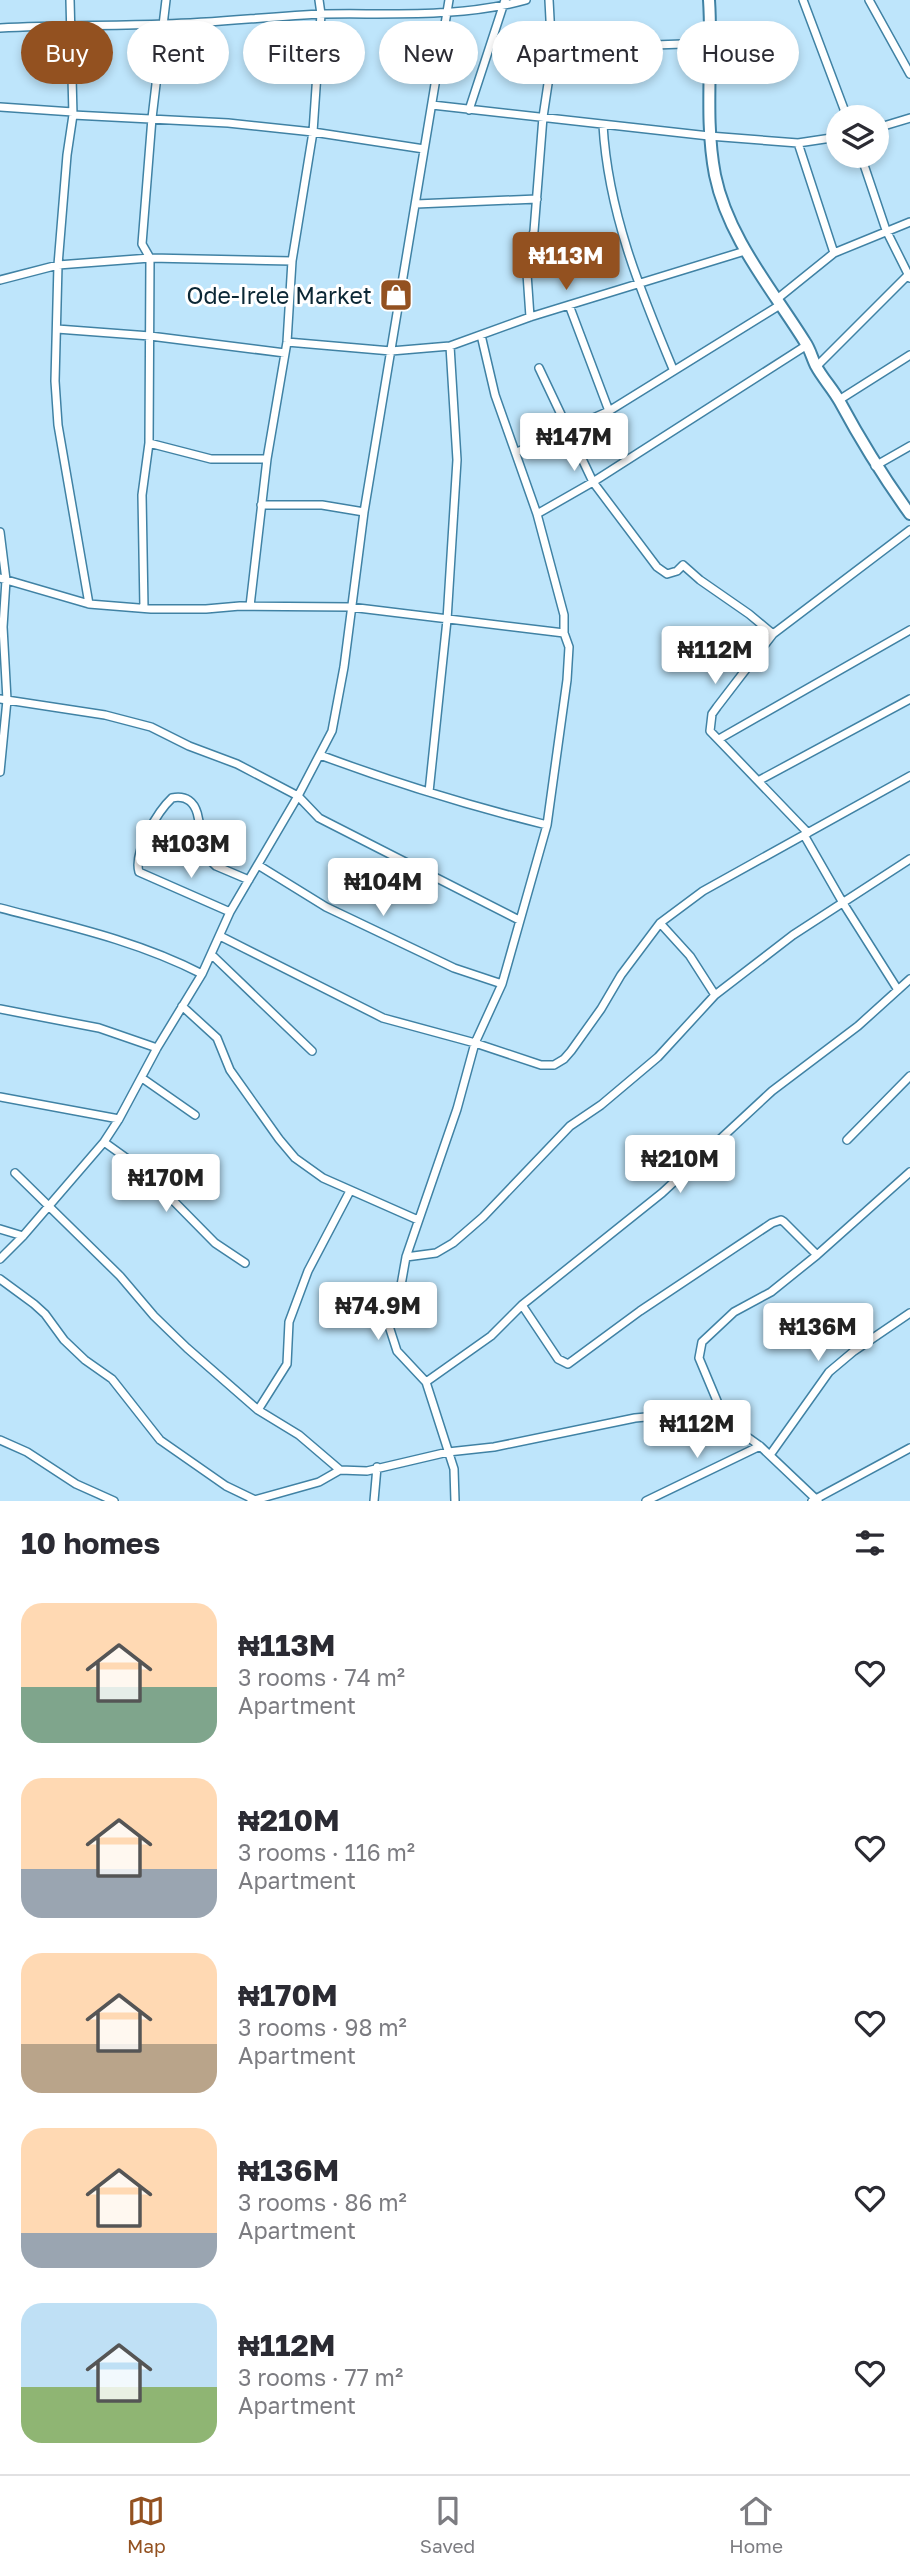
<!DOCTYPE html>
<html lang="en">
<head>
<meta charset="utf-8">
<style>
  :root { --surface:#fff; --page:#f7f7f7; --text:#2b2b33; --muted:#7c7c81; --line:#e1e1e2; --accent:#935120 }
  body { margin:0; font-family:"Golos Text",sans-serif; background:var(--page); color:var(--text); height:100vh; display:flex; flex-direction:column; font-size:26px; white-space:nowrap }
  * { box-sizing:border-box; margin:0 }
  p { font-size:23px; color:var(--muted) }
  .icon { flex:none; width:38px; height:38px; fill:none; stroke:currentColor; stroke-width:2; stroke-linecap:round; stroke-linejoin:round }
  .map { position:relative; height:1501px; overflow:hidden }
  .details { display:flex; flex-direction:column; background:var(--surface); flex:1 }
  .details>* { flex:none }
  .guide { position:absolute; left:21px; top:21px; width:868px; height:63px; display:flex; gap:14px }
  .fabs { position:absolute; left:826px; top:105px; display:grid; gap:14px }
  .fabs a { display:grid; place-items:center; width:63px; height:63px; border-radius:50%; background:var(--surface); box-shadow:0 4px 10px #0003; font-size:35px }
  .price { position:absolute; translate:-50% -60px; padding:0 16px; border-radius:7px; background:#fff; color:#222; font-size:23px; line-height:46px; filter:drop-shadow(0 2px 4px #0008) }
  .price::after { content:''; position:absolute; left:50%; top:42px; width:21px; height:16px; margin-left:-10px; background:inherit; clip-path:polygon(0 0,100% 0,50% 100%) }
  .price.on { background:var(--accent); color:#fff }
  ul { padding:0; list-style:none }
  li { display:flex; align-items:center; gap:21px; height:175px; padding:0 21px }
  li span { display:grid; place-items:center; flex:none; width:196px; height:140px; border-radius:21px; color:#555 }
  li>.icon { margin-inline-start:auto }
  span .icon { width:84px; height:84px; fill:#fffc; stroke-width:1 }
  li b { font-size:30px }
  h2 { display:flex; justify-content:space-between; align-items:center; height:84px; padding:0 21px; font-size:30px }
  .chip { padding:0 24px; border-radius:32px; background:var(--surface); box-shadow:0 4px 10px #0003; font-size:24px; line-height:63px }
  .chip.on { background:var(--accent); color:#fff }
  .tab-bar { display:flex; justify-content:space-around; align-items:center; height:98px; border-top:2px solid var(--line); background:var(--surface); font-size:19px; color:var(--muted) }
  .tab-bar a { display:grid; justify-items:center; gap:4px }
  .tab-bar .on { color:var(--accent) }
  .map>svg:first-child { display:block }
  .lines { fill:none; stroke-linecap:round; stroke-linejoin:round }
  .minor-casing { stroke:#4082a4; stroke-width:10 }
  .secondary-casing { stroke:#4082a4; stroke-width:14 }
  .minor { stroke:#fff; stroke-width:7 }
  .secondary { stroke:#fff; stroke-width:10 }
  .labels { text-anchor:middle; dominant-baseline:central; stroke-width:6; stroke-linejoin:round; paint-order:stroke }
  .poi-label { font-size:23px; fill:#0b2735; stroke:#fff; text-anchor:end }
</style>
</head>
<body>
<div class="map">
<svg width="910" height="1501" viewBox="0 0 910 1501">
  <rect width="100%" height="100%" fill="#bee5fb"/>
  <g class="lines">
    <defs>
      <path id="minor" d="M70,0L73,115L67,155L58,265L55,381L58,425L89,604
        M166,0L152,118L142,244L150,258L149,443L211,459H267
        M803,0L847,117
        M869,0L910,74
        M0,28C55,25 110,26 165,24C218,23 271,16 325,14C391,13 461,18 526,0
        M552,57L629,52L654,45L712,43
        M432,105L709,136L798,143L838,137
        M0,107L73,112
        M469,110L505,0
        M73,115L228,123L313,132L424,149
        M603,125C608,212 640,290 673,369
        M877,128L910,118
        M798,143L834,253
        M861,156L886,230L910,278
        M416,204L537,199
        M0,280L58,265L150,258L292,261
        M777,299L834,253L910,222
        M569,305L609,411
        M530,317L526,259L534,231L543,117L552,57L549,0
        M57,329L150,336L285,353
        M287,342L391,351L450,346L530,317L745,251
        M816,367L908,275
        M539,368L593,482L657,567L667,574L677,571L683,565L700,580L749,614L773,634
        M839,400L910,355
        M517,452L609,411L780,305
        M875,466L910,446
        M261,505H322L364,512
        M537,514L593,482L807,345
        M0,532L6,580L3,627L7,700L0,772
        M0,578L89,604L151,609H206L240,606L350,607L564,633
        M250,606L267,459L287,342L292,261L313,132L321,14L319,0
        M144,608L142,495L149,443
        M0,699L105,715L151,727L189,746L237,764L298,796L319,818L519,920
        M719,739L910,630
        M320,755C395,783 470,806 547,825
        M758,781L910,699
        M429,792L447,620L457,460L450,346
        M808,833L710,731L712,714L717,707L773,634L910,530
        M804,835L843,903L898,990
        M258,865L326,907L454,968L502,984
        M0,908C69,926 138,941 202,974
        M230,912L139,872C133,852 158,811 172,798C201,792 202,828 197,848L216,866L249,880
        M660,923L690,956L715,995
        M220,936L383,1018L475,1043L541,1065H554L564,1059L571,1051L601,1009L621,975L660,923L703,891L910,776
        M212,955L312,1051
        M182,1006L217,1038L230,1070L279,1139L295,1158L323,1178L418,1220
        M0,1009L99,1028L157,1048
        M142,1078L195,1115
        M0,1097L119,1119
        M847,1140L910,1076
        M104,1142L143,1170L215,1243L245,1263
        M15,1173L120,1276L154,1316L187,1348L258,1410L299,1435L340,1470
        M0,1229L23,1236
        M406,1257L436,1253L453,1243L483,1217L570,1126L601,1105L658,1057L715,995L793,935L910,859
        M0,1259L23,1236L104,1142L119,1119L157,1048L202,974L230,912L298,796L332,731L344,667L364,512L449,0
        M0,1279L34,1304L45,1314L64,1340L85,1360L112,1379L160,1440L226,1486L253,1499
        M522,1305L558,1359L568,1364L640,1311L772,1223L781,1220L784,1222L817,1255
        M426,1382L491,1336L522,1305L662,1193L772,1091L858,1026L910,979
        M258,1410L287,1364L289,1322L308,1271L350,1191
        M725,1420L699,1358L702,1342L734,1312L771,1292L817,1255L910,1172
        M0,1440L27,1452L76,1484L114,1501
        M770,1455L829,1372L854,1351L910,1313
        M251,1501L319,1482L340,1470L367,1471L448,1452L494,1447L635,1418L689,1413L712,1414L725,1421L760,1446L818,1501
        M374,1501L377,1467
        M455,1501L454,1469L426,1382L397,1351L388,1323L400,1291L406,1257L457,1109L475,1043L502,984L547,825L567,680L569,647L564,633V615L537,514L495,395L481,335
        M646,1501L760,1446
        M812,1501L910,1448"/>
      <path id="secondary" d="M709,0C713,58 704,118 715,175C728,238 772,289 805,342C810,349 812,358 816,366C823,379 833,389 840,402C861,441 884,478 910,514"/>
    </defs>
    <!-- minor casing -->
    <use href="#minor" class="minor-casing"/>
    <!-- secondary casing -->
    <use href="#secondary" class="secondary-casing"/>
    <!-- minor -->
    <use href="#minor" class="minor"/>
    <!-- secondary -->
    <use href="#secondary" class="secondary"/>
  </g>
  <!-- icons -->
  <defs>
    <symbol id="shop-square" viewBox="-11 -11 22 22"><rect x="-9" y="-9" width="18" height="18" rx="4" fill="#935120" stroke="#fff"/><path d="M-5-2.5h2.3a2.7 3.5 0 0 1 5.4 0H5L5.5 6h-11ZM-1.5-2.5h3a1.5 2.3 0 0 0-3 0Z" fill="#fff"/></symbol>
  </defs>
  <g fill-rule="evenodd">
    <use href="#shop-square" x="377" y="276" width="38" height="38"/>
  </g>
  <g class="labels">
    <!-- poi labels -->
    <g class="poi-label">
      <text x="372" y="295">Ode-Irele Market</text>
    </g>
  </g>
</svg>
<div class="fabs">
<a><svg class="icon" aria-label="layers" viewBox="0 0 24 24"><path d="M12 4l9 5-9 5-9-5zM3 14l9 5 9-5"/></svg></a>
</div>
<b class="price on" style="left:566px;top:292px">₦113M</b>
<b class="price" style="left:574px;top:473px">₦147M</b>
<b class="price" style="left:715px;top:686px">₦112M</b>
<b class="price" style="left:191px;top:880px">₦103M</b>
<b class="price" style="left:383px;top:918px">₦104M</b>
<b class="price" style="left:680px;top:1195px">₦210M</b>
<b class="price" style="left:166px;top:1214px">₦170M</b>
<b class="price" style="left:378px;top:1342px">₦74.9M</b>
<b class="price" style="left:818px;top:1363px">₦136M</b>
<b class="price" style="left:697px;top:1460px">₦112M</b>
<div class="guide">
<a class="chip on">Buy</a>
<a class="chip">Rent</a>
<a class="chip">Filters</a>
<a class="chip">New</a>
<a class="chip">Apartment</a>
<a class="chip">House</a>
</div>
</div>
<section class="details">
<h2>10 homes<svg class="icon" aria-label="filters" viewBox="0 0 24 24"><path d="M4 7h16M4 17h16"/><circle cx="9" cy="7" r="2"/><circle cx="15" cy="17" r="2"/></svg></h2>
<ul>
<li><span style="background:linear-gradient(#ffd9b3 60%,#7fa58c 0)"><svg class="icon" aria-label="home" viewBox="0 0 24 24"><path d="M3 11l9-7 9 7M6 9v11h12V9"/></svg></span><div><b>₦113M</b><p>3 rooms · 74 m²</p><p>Apartment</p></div><svg class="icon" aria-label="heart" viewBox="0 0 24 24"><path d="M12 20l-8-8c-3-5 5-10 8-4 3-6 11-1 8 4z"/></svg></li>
<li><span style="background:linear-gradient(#ffd9b3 65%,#9aa5b1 0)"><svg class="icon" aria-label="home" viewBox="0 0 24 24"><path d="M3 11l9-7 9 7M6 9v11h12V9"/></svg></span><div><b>₦210M</b><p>3 rooms · 116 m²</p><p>Apartment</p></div><svg class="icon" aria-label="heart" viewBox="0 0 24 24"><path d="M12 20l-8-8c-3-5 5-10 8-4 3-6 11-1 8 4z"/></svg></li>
<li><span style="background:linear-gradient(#ffd9b3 65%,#b9a48a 0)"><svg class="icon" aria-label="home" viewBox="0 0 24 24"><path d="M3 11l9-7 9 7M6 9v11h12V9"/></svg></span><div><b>₦170M</b><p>3 rooms · 98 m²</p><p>Apartment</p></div><svg class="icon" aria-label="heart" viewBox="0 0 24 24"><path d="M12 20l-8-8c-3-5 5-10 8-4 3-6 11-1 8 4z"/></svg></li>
<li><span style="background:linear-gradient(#ffd9b3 75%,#9aa5b1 0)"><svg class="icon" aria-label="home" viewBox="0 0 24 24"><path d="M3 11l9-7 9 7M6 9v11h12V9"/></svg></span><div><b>₦136M</b><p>3 rooms · 86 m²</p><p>Apartment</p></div><svg class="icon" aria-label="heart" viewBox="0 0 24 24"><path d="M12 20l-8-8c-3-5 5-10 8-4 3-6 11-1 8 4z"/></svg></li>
<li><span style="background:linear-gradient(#bfe0f5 60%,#8fb573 0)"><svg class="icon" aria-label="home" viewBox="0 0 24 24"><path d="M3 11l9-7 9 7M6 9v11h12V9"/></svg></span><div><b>₦112M</b><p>3 rooms · 77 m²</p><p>Apartment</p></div><svg class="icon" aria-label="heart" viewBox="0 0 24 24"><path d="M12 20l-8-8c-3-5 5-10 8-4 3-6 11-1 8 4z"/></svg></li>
</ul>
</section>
<nav class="tab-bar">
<a class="on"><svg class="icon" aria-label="map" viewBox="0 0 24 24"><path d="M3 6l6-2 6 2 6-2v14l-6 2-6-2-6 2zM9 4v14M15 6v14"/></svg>Map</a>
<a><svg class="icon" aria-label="saved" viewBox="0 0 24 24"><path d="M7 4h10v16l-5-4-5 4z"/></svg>Saved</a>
<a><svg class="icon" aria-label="home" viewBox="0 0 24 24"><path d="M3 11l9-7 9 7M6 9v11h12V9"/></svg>Home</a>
</nav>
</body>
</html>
